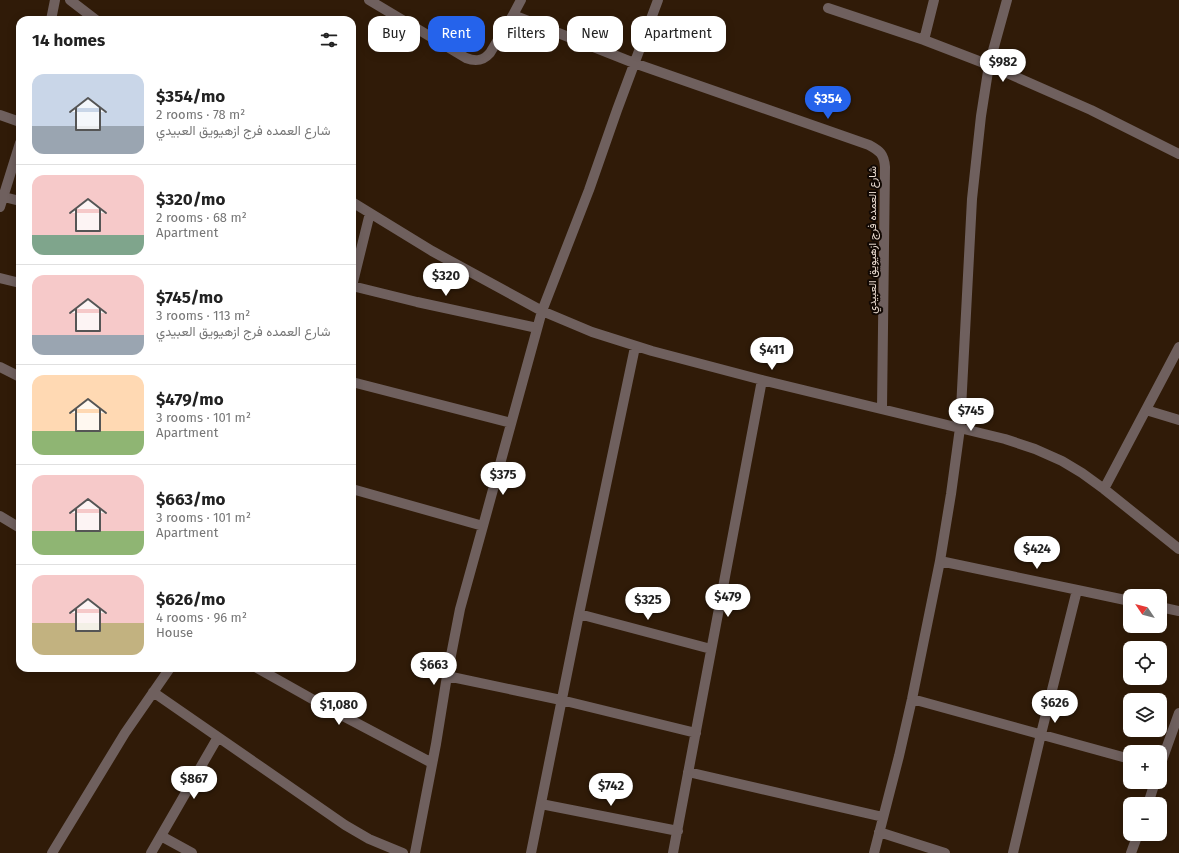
<!DOCTYPE html>
<html lang="en">
<head>
<meta charset="utf-8">
<style>
  :root { --surface:#fff; --page:#f2f2f2; --text:#222; --muted:#767676; --line:#e0e0e0; --accent:#2563eb }
  body { margin:0; font-family:"Fira Sans",Vazirmatn,sans-serif; background:var(--page); color:var(--text); height:100vh; display:flex; flex-direction:column; font-size:15px; white-space:nowrap }
  * { box-sizing:border-box; margin:0 }
  p { font-size:13px; color:var(--muted) }
  .icon { flex:none; width:22px; height:22px; fill:none; stroke:currentColor; stroke-width:2; stroke-linecap:round; stroke-linejoin:round }
  .map { position:relative; flex:1; overflow:hidden }
  .sheet { position:absolute; left:16px; top:16px; width:340px; height:656px; display:flex; flex-direction:column; background:var(--surface); border-radius:12px; box-shadow:0 2px 10px #0003 }
  .sheet>* { flex:none }
  .banner { position:absolute; left:368px; top:16px; width:380px; height:36px; display:flex; gap:8px }
  .needle { width:26px; rotate:305deg }
  .buttons { position:absolute; left:1123px; top:589px; display:grid; gap:8px }
  .buttons a { display:grid; place-items:center; width:44px; height:44px; border-radius:8px; background:var(--surface); box-shadow:0 2px 10px #0003; font-size:20px }
  .price { position:absolute; translate:-50% -34px; padding:0 9px; border-radius:14px; background:#fff; color:#222; font-size:13px; line-height:26px; filter:drop-shadow(0 1px 2px #0008) }
  .price::after { content:''; position:absolute; left:50%; top:24px; width:12px; height:9px; margin-left:-6px; background:inherit; clip-path:polygon(0 0,100% 0,50% 100%) }
  .price.selected { background:var(--accent); color:#fff }
  ul { padding:0; list-style:none }
  li { display:flex; align-items:center; gap:12px; height:100px; padding:0 16px }
  li+li { border-top:1px solid var(--line) }
  li span { display:grid; place-items:center; flex:none; width:112px; height:80px; border-radius:12px; color:#555 }
  li>.icon { margin-inline-start:auto }
  span .icon { width:48px; height:48px; fill:#fffc; stroke-width:1 }
  li b { font-size:17px }
  h2 { display:flex; justify-content:space-between; align-items:center; height:48px; padding:0 16px; font-size:17px }
  .chip { padding:0 14px; border-radius:12px; background:var(--surface); box-shadow:0 2px 10px #0003; font-size:14px; line-height:36px }
  .chip.selected { background:var(--accent); color:#fff }
  .map>svg:first-child { display:block }
  .lines { fill:none; stroke-linecap:round; stroke-linejoin:round }
  .minor { stroke:#6f605e; stroke-width:10 }
  .labels { text-anchor:middle; dominant-baseline:central; stroke-width:4; stroke-linejoin:round; paint-order:stroke }
  .street-label { font-size:11px; fill:#eadbd0; stroke:#110803 }
</style>
</head>
<body>
<div class="map">
<svg width="1179" height="853" viewBox="0 0 1179 853">
  <rect width="100%" height="100%" fill="#301b08"/>
  <g class="lines">
    <!-- minor -->
    <path class="minor" d="M70,0L96,20
      M369,0L466,58C476,62 483,61 490,53L513,15L521,0
      M828,8L924,40L989,65L1091,110L1179,154
      M513,15L634,63L869,145C880,151 884,154 885,167L882,409
      M51,20L55,0
      M924,40L934,0
      M0,115L20,122
      M4,197L20,201
      M352,202L432,251L542,311L592,332L652,351L762,380L1005,439L1035,449L1062,461L1082,473L1104,489L1179,549
      M0,207L20,143
      M0,278L20,283
      M352,286L417,302L537,328
      M352,286L370,213
      M0,367L20,377
      M352,382L511,423
      M1146,410L1179,420
      M352,489L483,526L542,311L589,190L617,110L658,0
      M1104,489L1179,347
      M0,516L20,528
      M940,561L1130,601
      M1160,607L1179,611
      M579,614L711,649
      M257,668L328,708L432,763
      M447,676L561,700L696,733
      M153,692L345,825L369,839L403,853
      M912,699L1130,759
      M1160,766L1179,713
      M688,772L883,817
      M541,804L678,831
      M1148,804L1155,782
      M879,832L945,853
      M161,836L192,853
      M52,853L125,733L170,668
      M151,853L218,737
      M415,853L436,744L447,676L460,609L483,526
      M531,853L579,614L635,347
      M673,853L762,380
      M874,853L899,756L912,699L940,561L951,494L960,428L972,199L981,116L989,65L1007,0
      M1013,853L1041,734L1077,590
      M1131,853L1138,834"/>
  </g>
  <g class="labels">
    <!-- street labels -->
    <g class="street-label">
      <text transform="translate(872 240) rotate(-90)">شارع العمده فرج ازهيويق العبيدي</text>
    </g>
  </g>
</svg>
<div class="buttons">
<a><svg class="needle" viewBox="-14 -14 28 28"><path d="M0-13l5 13h-10z" fill="#e53935"/><path d="M0 13l5-13h-10z" fill="#767676"/></svg></a>
<a><svg class="icon" aria-label="locate" viewBox="0 0 24 24"><circle cx="12" cy="12" r="6"/><path d="M12 2v4M12 18v4M2 12h4M18 12h4"/></svg></a>
<a><svg class="icon" aria-label="layers" viewBox="0 0 24 24"><path d="M12 4l9 5-9 5-9-5zM3 14l9 5 9-5"/></svg></a>
<a>+</a>
<a>−</a>
</div>
<b class="price" style="left:1003px;top:83px">$982</b>
<b class="price selected" style="left:828px;top:120px">$354</b>
<b class="price" style="left:446px;top:297px">$320</b>
<b class="price" style="left:772px;top:371px">$411</b>
<b class="price" style="left:971px;top:432px">$745</b>
<b class="price" style="left:503px;top:496px">$375</b>
<b class="price" style="left:1037px;top:570px">$424</b>
<b class="price" style="left:728px;top:618px">$479</b>
<b class="price" style="left:648px;top:621px">$325</b>
<b class="price" style="left:434px;top:686px">$663</b>
<b class="price" style="left:1055px;top:724px">$626</b>
<b class="price" style="left:339px;top:726px">$1,080</b>
<b class="price" style="left:194px;top:800px">$867</b>
<b class="price" style="left:611px;top:807px">$742</b>
<div class="banner">
<a class="chip">Buy</a>
<a class="chip selected">Rent</a>
<a class="chip">Filters</a>
<a class="chip">New</a>
<a class="chip">Apartment</a>
</div>
<section class="sheet">
<h2>14 homes<svg class="icon" aria-label="filters" viewBox="0 0 24 24"><path d="M4 7h16M4 17h16"/><circle cx="9" cy="7" r="2"/><circle cx="15" cy="17" r="2"/></svg></h2>
<ul>
<li><span style="background:linear-gradient(#c9d6e8 65%,#9aa5b1 0)"><svg class="icon" aria-label="home" viewBox="0 0 24 24"><path d="M3 11l9-7 9 7M6 9v11h12V9"/></svg></span><div><b>$354/mo</b><p>2 rooms · 78 m²</p><p>شارع العمده فرج ازهيويق العبيدي</p></div></li>
<li><span style="background:linear-gradient(#f6c9c9 75%,#7fa58c 0)"><svg class="icon" aria-label="home" viewBox="0 0 24 24"><path d="M3 11l9-7 9 7M6 9v11h12V9"/></svg></span><div><b>$320/mo</b><p>2 rooms · 68 m²</p><p>Apartment</p></div></li>
<li><span style="background:linear-gradient(#f6c9c9 75%,#9aa5b1 0)"><svg class="icon" aria-label="home" viewBox="0 0 24 24"><path d="M3 11l9-7 9 7M6 9v11h12V9"/></svg></span><div><b>$745/mo</b><p>3 rooms · 113 m²</p><p>شارع العمده فرج ازهيويق العبيدي</p></div></li>
<li><span style="background:linear-gradient(#ffd9b3 70%,#8fb573 0)"><svg class="icon" aria-label="home" viewBox="0 0 24 24"><path d="M3 11l9-7 9 7M6 9v11h12V9"/></svg></span><div><b>$479/mo</b><p>3 rooms · 101 m²</p><p>Apartment</p></div></li>
<li><span style="background:linear-gradient(#f6c9c9 70%,#8fb573 0)"><svg class="icon" aria-label="home" viewBox="0 0 24 24"><path d="M3 11l9-7 9 7M6 9v11h12V9"/></svg></span><div><b>$663/mo</b><p>3 rooms · 101 m²</p><p>Apartment</p></div></li>
<li><span style="background:linear-gradient(#f6c9c9 60%,#c2b280 0)"><svg class="icon" aria-label="home" viewBox="0 0 24 24"><path d="M3 11l9-7 9 7M6 9v11h12V9"/></svg></span><div><b>$626/mo</b><p>4 rooms · 96 m²</p><p>House</p></div></li>
</ul>
</section>
</div>
</body>
</html>
